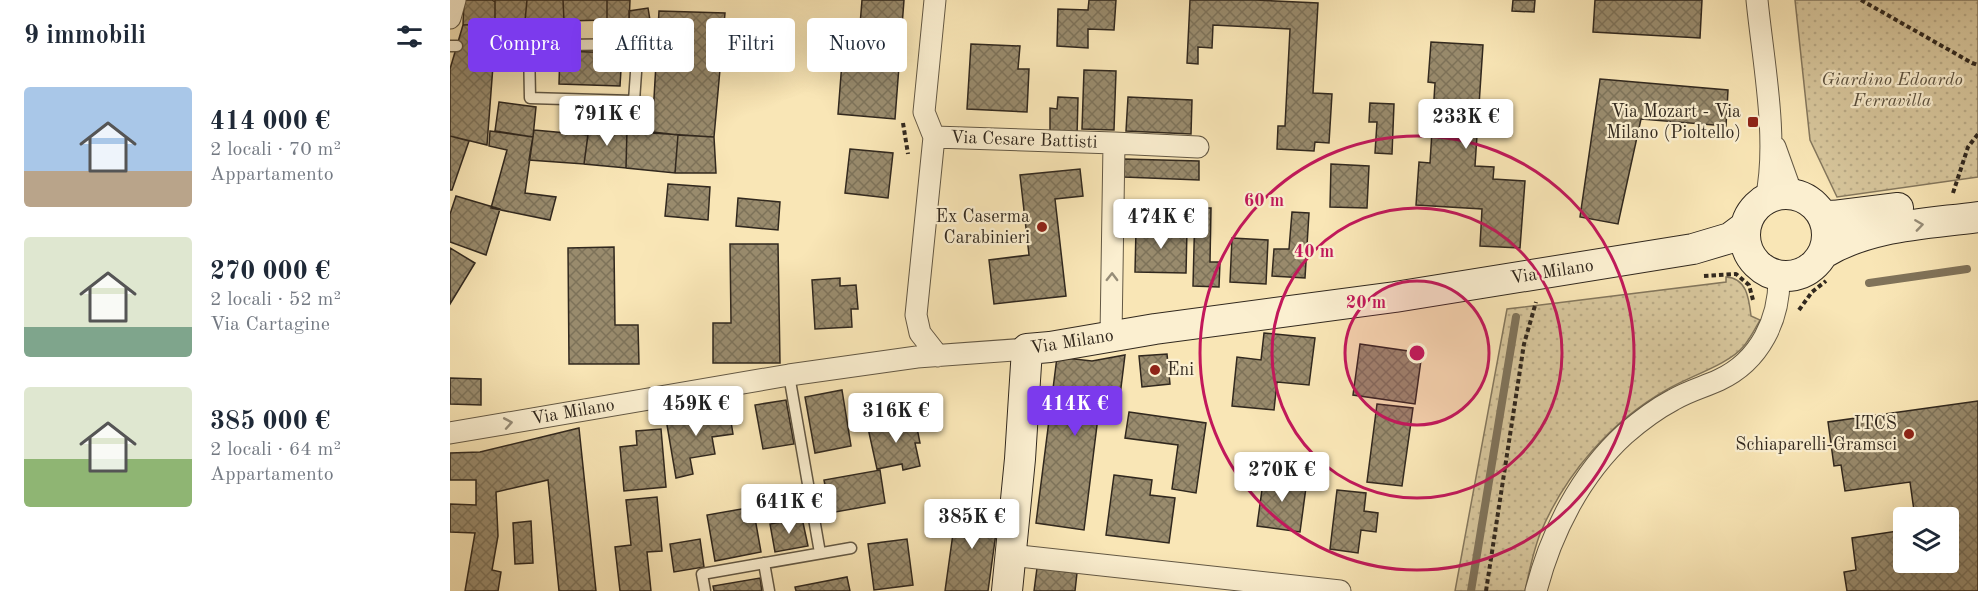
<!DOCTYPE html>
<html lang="it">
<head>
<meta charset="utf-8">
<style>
  :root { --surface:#fff; --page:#f2f2f3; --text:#1f2937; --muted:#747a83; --accent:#7c3aed }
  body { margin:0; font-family:"Old Standard TT",serif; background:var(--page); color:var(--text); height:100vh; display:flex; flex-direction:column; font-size:22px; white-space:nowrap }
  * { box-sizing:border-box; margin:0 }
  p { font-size:20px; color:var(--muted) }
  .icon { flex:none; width:33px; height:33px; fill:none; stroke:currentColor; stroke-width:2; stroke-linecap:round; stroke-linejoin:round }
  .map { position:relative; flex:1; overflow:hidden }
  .sheet { display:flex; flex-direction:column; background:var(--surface); width:450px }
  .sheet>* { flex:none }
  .guide { position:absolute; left:18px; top:18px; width:570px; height:54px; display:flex; gap:12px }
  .tools { position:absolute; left:1443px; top:507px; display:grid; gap:12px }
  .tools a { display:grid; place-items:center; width:66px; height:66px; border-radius:6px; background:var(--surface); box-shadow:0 6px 24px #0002; font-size:30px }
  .price { position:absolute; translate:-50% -51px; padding:0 14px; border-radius:6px; background:#fff; color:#222; font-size:20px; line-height:39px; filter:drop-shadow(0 2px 3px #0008) }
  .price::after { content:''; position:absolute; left:50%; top:36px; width:18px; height:14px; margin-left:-9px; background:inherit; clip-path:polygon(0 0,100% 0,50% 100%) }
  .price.on { background:var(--accent); color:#fff }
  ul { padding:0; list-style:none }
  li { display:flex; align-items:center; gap:18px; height:150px; padding:0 24px }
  li span { display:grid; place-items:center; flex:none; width:168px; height:120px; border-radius:6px; color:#555 }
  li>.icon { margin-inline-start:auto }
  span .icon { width:72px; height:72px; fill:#fffc; stroke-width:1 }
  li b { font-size:26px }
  h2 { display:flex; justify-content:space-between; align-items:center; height:72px; padding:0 24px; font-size:26px }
  .chip { padding:0 21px; border-radius:6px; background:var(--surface); box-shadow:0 6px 24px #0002; font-size:21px; line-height:54px }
  .chip.on { background:var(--accent); color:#fff }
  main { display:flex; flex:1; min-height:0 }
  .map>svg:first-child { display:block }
  .grass { fill:url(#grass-dots); stroke:#84775d; stroke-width:1.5 }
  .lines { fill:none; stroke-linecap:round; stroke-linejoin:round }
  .stream { stroke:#80735a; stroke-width:8 }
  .building { fill:url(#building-cross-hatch); stroke:#31281e; stroke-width:1.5 }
  .lane-casing { stroke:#635844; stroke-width:13 }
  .street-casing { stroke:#635844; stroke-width:23 }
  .secondary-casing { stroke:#31281e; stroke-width:32 }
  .path { stroke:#31281e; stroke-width:4; stroke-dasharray:4.5 3; stroke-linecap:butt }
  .lane { stroke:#fbefd0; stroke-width:10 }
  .street { stroke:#fbefd0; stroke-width:21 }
  .secondary { stroke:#fbefd0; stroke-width:30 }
  .oneway { stroke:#968c77 }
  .ring { fill:none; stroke:#c2185b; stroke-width:3 }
  .poi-dot { fill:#8f2418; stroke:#fbefd0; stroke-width:2 }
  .labels { text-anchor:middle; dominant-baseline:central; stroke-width:4.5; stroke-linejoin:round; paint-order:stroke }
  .park-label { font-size:18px; font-style:italic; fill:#5a503e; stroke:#fbefd0 }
  .poi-label { font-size:18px; fill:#31281e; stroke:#fbefd0; text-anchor:end }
  .street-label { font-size:18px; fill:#31281e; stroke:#fbefd0 }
  .centre { fill:#c2185b; stroke:#fbefd0; stroke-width:3 }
  .ring-label { font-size:18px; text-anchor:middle; font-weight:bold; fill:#c2185b; stroke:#fbefd0; stroke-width:4.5; stroke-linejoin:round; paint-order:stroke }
</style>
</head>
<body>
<main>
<section class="sheet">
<h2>9 immobili<svg class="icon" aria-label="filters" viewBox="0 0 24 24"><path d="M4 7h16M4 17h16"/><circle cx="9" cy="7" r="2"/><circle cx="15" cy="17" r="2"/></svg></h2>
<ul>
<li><span style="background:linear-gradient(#a9c7e8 70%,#b9a48a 0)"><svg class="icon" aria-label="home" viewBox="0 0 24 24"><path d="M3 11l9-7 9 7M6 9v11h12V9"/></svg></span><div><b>414 000 €</b><p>2 locali · 70 m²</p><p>Appartamento</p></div></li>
<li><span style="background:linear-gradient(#dfe7d0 75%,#7fa58c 0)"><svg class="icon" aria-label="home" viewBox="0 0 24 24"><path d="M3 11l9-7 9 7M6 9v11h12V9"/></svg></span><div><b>270 000 €</b><p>2 locali · 52 m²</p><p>Via Cartagine</p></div></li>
<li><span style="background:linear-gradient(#dfe7d0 60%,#8fb573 0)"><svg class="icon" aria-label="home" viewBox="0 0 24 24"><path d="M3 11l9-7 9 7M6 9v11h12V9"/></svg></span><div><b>385 000 €</b><p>2 locali · 64 m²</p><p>Appartamento</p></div></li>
</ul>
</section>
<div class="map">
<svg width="1528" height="591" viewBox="0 0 1528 591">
  <defs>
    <pattern id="grass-dots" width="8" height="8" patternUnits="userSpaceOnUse" patternTransform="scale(1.5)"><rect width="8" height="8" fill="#d7c69c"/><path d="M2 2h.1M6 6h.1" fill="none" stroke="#b9aa86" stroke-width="1.8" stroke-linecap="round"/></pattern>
    <pattern id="building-cross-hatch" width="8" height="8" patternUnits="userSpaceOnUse" patternTransform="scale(1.5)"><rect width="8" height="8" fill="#998b6d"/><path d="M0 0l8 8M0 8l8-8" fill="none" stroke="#7d7259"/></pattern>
  </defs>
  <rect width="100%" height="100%" fill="#f9e6b6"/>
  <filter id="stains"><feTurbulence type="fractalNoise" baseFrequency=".00333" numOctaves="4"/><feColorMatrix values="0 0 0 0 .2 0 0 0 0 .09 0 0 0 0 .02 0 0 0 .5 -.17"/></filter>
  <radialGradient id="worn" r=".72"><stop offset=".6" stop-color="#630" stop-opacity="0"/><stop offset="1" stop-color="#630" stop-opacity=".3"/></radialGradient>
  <!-- grass -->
  <path class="grass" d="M1345,0H1528V177L1387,197L1360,140Z
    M1276,277C1297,278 1299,299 1301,316L1310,320C1305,329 1300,339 1293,347C1279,364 1238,377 1218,389C1161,421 1115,474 1090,534C1083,552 1079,572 1075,591H1005L1057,309L1276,282Z"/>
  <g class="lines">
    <!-- stream -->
    <path class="stream" d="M1419,283L1517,269
      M1021,591L1066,317"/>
  </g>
  <!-- building -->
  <path class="building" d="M14,0H42L45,2V20L38,24L13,25Z
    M45,0H77L75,21L45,20Z
    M77,0H113L114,21H75Z
    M113,0H157V20L114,21Z
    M157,0H180L179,24L157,20Z
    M412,0H454L445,119L388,114L392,62L407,63Z
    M639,0H666L664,30L638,29V48L607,46L608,9L638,10Z
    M740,0H805L868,3L863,93L882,94L879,143L865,142L864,151L827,149L828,126H835L840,29L763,25L762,48L748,47V64L737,63Z
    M1063,0H1085L1084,12L1062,11Z
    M1145,0H1252L1250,38L1143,32Z
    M198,8L200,20L195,33H179V11Z
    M209,11L275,13L264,137L202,133Z
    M38,24L46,26L37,145L0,136V69L13,25Z
    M981,42L1033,45L1025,166L1044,167L1043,179L1075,181L1070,248L1030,246L1032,209L966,205L969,162L980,163L985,83L978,82Z
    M521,44L570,46L568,69H579L577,112L517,109Z
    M110,51L172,53L170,86L109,84Z
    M634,70L666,71L664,130L632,129Z
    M1150,79L1278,90L1276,126L1191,119L1168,224L1130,217Z
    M608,97L628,98L627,137L600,136V108L607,109Z
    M678,97L742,100L741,134L676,131Z
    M49,102L86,107L83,137L45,131Z
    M920,103L944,104L942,154L925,153L927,122H919Z
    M139,127L177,129L176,168L134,164Z
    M177,129L228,135L225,173L176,168Z
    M84,130L138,135L134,164L79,160Z
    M40,131L83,137L75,193L106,197L100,220L41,208L57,150L39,146Z
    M228,135L264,137L266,173H225Z
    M0,136L19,141L2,190H0Z
    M400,149L443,153L438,198L395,193Z
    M674,159L749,161V180L674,177Z
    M881,164L919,166L917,208L880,207Z
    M630,169L633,196L605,199L616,296L544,304L539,260L579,255L570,175Z
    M218,184L260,187L258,220L215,216Z
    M6,196L50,209L36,255L0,242V214Z
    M288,198L330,202L328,230L286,226Z
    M745,208H761L760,262H770L769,287L743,286Z
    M842,212L859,213L855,278L822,276L824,249H839Z
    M703,224H721V229L737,230L736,273L685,272L686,228L703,229Z
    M782,238L818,240L816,284L780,282Z
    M280,244H328L330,363H263V323H281Z
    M164,247L165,325H188L189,364H119L118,248Z
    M0,248L25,263L0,304Z
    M390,278V286L406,285L408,309H401L402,327L365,329L362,280Z
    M814,333L865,338L859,385L827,382L824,410L782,406L787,357L811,360Z
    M910,344L972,353L965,404L903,395Z
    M717,354L720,384L692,387L689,356Z
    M675,355L669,404L650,401L634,530L586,523L607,357L642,361Z
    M0,378L31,379V405L0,404Z
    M392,390L401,446L365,453L355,397Z
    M336,400L344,444L313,449L305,405Z
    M1528,401V591H1397L1394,572L1406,570L1402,538L1454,530V562H1498V518H1465L1460,482L1395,491L1391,465L1384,466L1378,422Z
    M927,404L963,408L952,486L917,482Z
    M279,409L283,434L262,437L265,454L240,458L243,474L226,478L216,419Z
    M679,412L756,423L746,493L722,489L728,445L675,438Z
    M465,418L470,443H465L470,466L453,470L452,464L427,469L418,428Z
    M129,428L146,591H109L98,480L46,492L48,536L42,570L51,572L48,591H15L25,533L0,532V504L26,505V480H0V453L30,452Z
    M211,429L216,487L174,491L170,447L187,445L186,431Z
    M430,470L435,503L380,513L374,480Z
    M664,475L702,480L700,495L725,498L719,543L656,535Z
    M814,475L857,480L850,532L807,526Z
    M887,490L916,493L914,511L928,513L926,532L911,530L908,553L880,549Z
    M207,497L212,551L197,552L201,591H170L165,547L181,545L176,500Z
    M507,505L549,511L538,591H495Z
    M303,507L311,552L265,561L257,515Z
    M352,518L358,546L325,552L320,524Z
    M81,521L83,563L65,564L63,523Z
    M250,539L254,567L224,572L220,544Z
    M457,539L463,585L424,590L418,544Z
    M587,568L627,573L625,591H584Z
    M397,577L400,591H346L345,587Z
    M310,578L312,591H264L263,586Z"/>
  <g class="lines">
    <defs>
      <path id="lane" d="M0,46H7
        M44,46L188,44L184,101L80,98L79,46
        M339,375L370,553
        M314,563L319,591
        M255,591L252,574L401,548"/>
      <path id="street" d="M485,0L474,112L484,137L466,315L470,333L488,356
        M1307,0C1313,61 1329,140 1316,199
        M0,18L5,0
        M484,137L664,143L661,336
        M664,143L748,147
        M1325,147L1339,186L1349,196
        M0,433L339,375L467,357L577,349
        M560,555L890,591
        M1086,591C1101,533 1130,475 1175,434C1190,421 1206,409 1223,400C1238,391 1254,387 1269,380C1310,361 1330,319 1329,276"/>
      <path id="secondary" d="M1295 235a41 41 0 1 1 82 0a41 41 0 1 1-82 0Z
        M1372,215L1384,216L1448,208
        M1374,253C1420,225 1476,224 1528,217
        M557,591L570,459L577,349L600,347L705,329L945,297L1243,249L1280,238L1296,226"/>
    </defs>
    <!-- lane casing -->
    <use href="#lane" class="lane-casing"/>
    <!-- street casing -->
    <use href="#street" class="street-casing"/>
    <!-- secondary casing -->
    <use href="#secondary" class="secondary-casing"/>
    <!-- path -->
    <path class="path" d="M1411,0L1522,63L1528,65
      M453,123L458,154
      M1503,193L1518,147L1528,134
      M1254,276L1286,274L1299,285L1303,300
      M1349,310L1362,292L1376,281
      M1036,591L1074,344L1086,302"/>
    <!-- lane -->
    <use href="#lane" class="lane"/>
    <!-- street -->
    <use href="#street" class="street"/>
    <!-- secondary -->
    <use href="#secondary" class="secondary"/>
  </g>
  <!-- one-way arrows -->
  <defs><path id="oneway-chevron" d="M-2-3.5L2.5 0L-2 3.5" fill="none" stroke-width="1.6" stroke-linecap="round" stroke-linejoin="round" transform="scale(1.5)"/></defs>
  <g class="oneway">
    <use href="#oneway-chevron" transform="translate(1469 225) rotate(-8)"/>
    <use href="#oneway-chevron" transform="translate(662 277) rotate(-89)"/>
    <use href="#oneway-chevron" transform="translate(58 423) rotate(-10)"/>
  </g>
  <!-- distance rings -->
  <circle cx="967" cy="353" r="72" fill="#c2185b" fill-opacity=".12"/>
  <g class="ring">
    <circle cx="967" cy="353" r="72"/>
    <circle cx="967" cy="353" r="145"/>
    <circle cx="967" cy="353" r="217"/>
  </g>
  <!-- markers -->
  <g class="poi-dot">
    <rect x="1297" y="116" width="12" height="12" rx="3"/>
    <circle cx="592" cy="227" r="6"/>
    <circle cx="705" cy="370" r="6"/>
    <circle cx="1459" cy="434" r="6"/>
  </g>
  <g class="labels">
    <!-- park labels -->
    <g class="park-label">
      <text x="1442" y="80">Giardino Edoardo<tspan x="1442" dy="21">Ferravilla</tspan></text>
    </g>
    <!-- poi labels -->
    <g class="poi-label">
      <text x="1291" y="112">Via Mozart - Via<tspan x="1291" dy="21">Milano (Pioltello)</tspan></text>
      <text x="580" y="217">Ex Caserma<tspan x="580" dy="21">Carabinieri</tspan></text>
      <text x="717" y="370" text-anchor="start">Eni</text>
      <text x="1447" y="424">ITCS<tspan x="1447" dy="21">Schiaparelli-Gramsci</tspan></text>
    </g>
    <!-- street labels -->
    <g class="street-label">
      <text transform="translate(574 140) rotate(2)">Via Cesare Battisti</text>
      <text transform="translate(1102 272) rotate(-9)">Via Milano</text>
      <text transform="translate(622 342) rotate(-9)">Via Milano</text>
      <text transform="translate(123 412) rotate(-10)">Via Milano</text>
    </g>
  </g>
  <circle cx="967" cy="353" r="9" class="centre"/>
  <g class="ring-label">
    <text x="814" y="206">60 m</text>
    <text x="864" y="257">40 m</text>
    <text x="916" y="308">20 m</text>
  </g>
  <rect width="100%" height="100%" filter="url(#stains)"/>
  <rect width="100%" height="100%" fill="url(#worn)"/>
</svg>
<div class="tools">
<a><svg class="icon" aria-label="layers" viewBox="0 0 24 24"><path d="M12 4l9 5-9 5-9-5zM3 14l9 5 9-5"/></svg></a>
</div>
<b class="price" style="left:157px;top:147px">791K €</b>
<b class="price" style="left:1016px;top:150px">233K €</b>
<b class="price" style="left:711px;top:250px">474K €</b>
<b class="price" style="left:246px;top:437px">459K €</b>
<b class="price on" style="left:625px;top:437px">414K €</b>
<b class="price" style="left:446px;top:444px">316K €</b>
<b class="price" style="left:832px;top:503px">270K €</b>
<b class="price" style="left:339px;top:535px">641K €</b>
<b class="price" style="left:522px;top:550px">385K €</b>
<div class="guide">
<a class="chip on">Compra</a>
<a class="chip">Affitta</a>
<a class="chip">Filtri</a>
<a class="chip">Nuovo</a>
</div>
</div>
</main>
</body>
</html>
